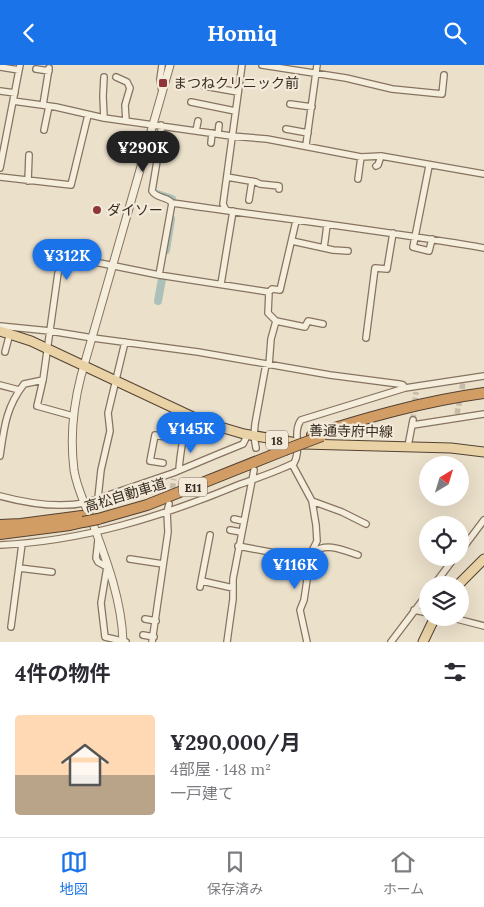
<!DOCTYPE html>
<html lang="ja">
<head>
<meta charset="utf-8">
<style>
  :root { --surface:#fff; --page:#f7f7f7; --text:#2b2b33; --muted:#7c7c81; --line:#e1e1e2; --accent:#1a73e8 }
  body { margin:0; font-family:Lora,"Noto Sans JP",serif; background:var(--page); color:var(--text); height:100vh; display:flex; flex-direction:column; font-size:19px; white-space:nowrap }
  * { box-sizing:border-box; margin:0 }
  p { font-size:16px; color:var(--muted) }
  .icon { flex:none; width:28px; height:28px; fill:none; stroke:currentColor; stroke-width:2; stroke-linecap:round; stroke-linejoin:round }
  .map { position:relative; height:577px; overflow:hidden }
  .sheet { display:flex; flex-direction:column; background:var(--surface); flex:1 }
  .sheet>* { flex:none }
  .needle { width:32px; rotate:38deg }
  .tools { position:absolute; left:419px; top:391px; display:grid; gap:10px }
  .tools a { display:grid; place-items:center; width:50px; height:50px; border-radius:50%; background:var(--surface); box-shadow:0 5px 20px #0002; font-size:25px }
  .price { position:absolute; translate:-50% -42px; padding:0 11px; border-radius:18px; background:var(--accent); color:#fff; font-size:16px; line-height:32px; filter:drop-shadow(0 1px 2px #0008) }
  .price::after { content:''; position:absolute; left:50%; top:30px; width:15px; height:11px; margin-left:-8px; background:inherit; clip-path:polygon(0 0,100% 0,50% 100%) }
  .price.on { background:#222; color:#fff }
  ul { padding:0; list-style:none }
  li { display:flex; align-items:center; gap:15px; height:125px; padding:0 15px }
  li+li { border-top:1px solid var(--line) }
  li span { display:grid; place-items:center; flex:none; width:140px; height:100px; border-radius:5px; color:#555 }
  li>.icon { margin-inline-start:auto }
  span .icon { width:60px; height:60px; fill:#fffc; stroke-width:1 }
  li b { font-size:21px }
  h2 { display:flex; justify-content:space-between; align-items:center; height:60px; padding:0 15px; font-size:21px }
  header { display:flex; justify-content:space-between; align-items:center; height:65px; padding:0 15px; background:var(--accent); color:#fff; font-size:22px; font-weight:700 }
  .dock { display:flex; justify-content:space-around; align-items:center; height:70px; border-top:1px solid var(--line); background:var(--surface); font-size:14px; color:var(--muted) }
  .dock a { display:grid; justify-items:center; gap:2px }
  .dock .on { color:var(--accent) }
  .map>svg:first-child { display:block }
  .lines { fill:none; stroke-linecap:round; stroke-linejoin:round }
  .river { stroke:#aac0b9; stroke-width:8 }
  .minor-tunnel { stroke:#c7bca8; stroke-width:5.5; stroke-dasharray:5.5 3; stroke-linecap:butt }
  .minor-casing { stroke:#867360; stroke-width:8 }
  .tertiary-casing { stroke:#867360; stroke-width:9 }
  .primary-casing { stroke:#544233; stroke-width:11 }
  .motorway-casing { stroke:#544233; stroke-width:12 }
  .minor { stroke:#f6eedd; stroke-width:5.5 }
  .tertiary { stroke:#f6eedd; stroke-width:7 }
  .primary { stroke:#e9d2a6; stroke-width:9 }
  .motorway { stroke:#d19d64; stroke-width:10 }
  .motorway-bridge-casing { stroke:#544233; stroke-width:12; stroke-linecap:butt }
  .motorway-bridge { stroke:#d19d64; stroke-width:10 }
  .poi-dot { fill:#8f363a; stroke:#f3ead9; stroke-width:2 }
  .labels { text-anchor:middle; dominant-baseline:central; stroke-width:4.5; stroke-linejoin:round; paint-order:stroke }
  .shield { fill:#f3ead9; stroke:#706559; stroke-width:1 }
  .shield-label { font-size:12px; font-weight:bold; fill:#382c22 }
  .poi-label { font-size:14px; fill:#382c22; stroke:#f3ead9; text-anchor:start }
  .street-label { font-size:14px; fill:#382c22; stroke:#f3ead9 }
</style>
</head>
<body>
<header><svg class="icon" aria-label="back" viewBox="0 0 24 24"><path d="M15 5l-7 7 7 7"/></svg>Homiq<svg class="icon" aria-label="search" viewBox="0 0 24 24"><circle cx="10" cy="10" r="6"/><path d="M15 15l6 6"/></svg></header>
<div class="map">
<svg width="484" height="577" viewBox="0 0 484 577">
  <rect width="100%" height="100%" fill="#ebe0ca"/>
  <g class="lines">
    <!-- river -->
    <path class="river" d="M157,129L172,134
      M166,185L171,154
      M158,236L162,214"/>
    <!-- minor-tunnel -->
    <path class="minor-tunnel" d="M457,349L463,318
      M413,355L416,327
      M171,432L174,414"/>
    <defs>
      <path id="minor" d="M262,0L346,13L392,24L442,29L444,10
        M0,2L19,5
        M36,4L49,6
        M116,12L127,17L130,23L125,40L126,56
        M204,21L238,27
        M0,26L15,28
        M162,27L160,14L162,0
        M13,36L56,42L104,53L231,71L267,74L361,92L381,91L484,109
        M191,37L235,46
        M290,39L312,42
        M43,40L49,3
        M104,53L103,31L104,12
        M161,60V72L152,126C157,134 167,131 172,138C276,153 380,165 484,183
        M286,64L308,68
        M44,65L49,41
        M196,66L198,56
        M218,69L219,60
        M211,78L212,68
        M306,80L317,0
        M376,101L378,100L381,91
        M429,101L413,182L429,186L432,174
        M0,103L20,0
        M0,112L71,120L88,50
        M227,112L256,117L260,119L279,121V124
        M358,114L361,92
        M28,116L29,90
        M249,135L252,116
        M226,145L223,139L242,0
        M292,176L333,185L348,186
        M324,183L327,160
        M159,210L172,138
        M221,219L233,146
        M269,227L268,248L276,256L271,274L269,300
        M276,256L305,262L308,256L323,259
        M0,261L50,266L93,273L198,287L330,310L399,319L403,320L405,323
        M366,273L375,203L387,204L393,168
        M5,287L10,268
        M43,315L37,341L73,351
        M0,320L19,325
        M413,360L484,349
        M408,381L413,355
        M256,383L254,371L255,359L266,299
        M0,391C4,363 6,342 24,319L43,315L58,208L62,198L74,194H80L159,210L269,227L272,224L280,225L296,156
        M163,398L150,396L155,370L182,375
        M292,399L312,436L316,460L317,476L311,488L304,535L300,545L307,577
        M179,405C180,386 185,368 186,348
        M0,431C26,438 58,443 85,438L173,408L216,390L243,379L248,369
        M98,433L101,405L110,366L108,348L125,277
        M312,436L342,447L366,459
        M234,454L243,456
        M230,465L241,467
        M98,475L96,493L98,497L107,502L101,538L105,572L126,577
        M0,480C83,476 161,452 238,420C257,413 276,407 294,398C302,385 292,367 301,355L405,323L484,311
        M238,481L281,489
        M313,487C327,477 343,485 358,490
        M460,487L484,455
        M130,494L163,499
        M266,500L278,503L281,487
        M19,503L52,507
        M202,516L233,523
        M434,520L455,492
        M200,522L210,470
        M414,545L428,548
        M449,552L484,561
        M145,554L156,556
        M11,562L22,479
        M143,570L154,572
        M152,577L168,467L167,447L169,439
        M227,577L233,534V514L254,405
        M391,577L428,528"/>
      <path id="tertiary" d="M123,577C122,537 107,496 93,459C86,442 77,424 74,405C70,373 73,342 81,311L170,0"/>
      <path id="primary" d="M0,266L31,276L193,352L210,359L244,369L303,379L451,383L484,387
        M458,520L484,494
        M423,577L435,552"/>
      <path id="motorway" d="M312,370C369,352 425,336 484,328
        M98,454L147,440L285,385
        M0,460L21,459L82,451
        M0,469L70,460L83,457"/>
    </defs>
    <!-- minor casing -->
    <use href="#minor" class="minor-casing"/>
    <!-- tertiary casing -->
    <use href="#tertiary" class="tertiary-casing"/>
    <!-- primary casing -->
    <use href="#primary" class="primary-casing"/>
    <!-- motorway casing -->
    <use href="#motorway" class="motorway-casing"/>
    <!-- minor -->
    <use href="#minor" class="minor"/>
    <!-- tertiary -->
    <use href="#tertiary" class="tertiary"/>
    <!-- primary -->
    <use href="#primary" class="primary"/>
    <!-- motorway -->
    <use href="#motorway" class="motorway"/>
    <defs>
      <path id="motorway-bridge" d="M285,385L322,371
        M83,457L98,454"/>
    </defs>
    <!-- motorway-bridge casing -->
    <use href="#motorway-bridge" class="motorway-bridge-casing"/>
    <!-- motorway-bridge -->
    <use href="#motorway-bridge" class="motorway-bridge"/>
  </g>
  <!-- markers -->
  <g class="poi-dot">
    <rect x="158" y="13" width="10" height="10" rx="2.5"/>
    <circle cx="97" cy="145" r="5"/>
  </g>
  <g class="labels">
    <!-- shield labels -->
    <g class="shield">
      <rect x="266" y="365.5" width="22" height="19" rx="4"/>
      <rect x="179" y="412.5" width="28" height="19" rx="4"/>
    </g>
    <g class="shield-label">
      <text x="277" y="375">18</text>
      <text x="193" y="422">E11</text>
    </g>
    <!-- poi labels -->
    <g class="poi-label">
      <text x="173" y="18">まつねクリニック前</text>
      <text x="107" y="145">ダイソー</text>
    </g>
    <!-- street labels -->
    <g class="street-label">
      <text transform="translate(351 366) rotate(1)">善通寺府中線</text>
      <text transform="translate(125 430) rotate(-17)">高松自動車道</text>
    </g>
  </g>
</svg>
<div class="tools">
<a><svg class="needle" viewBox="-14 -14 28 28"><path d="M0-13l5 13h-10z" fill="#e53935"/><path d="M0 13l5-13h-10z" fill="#7c7c81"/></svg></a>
<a><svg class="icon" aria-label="locate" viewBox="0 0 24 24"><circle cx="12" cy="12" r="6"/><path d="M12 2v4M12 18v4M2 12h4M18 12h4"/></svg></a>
<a><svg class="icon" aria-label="layers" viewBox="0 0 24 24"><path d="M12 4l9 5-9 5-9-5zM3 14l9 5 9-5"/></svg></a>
</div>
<b class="price on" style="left:143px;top:108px">¥290K</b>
<b class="price" style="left:67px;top:216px">¥312K</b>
<b class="price" style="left:191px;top:389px">¥145K</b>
<b class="price" style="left:295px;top:525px">¥116K</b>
</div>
<section class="sheet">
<h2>4件の物件<svg class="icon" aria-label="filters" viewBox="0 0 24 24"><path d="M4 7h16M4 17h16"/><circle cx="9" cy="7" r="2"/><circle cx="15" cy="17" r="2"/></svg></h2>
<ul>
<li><span style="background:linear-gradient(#ffd9b3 60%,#b9a48a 0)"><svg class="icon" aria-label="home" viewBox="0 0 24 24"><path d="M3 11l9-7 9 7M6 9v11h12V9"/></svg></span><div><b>¥290,000/月</b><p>4部屋 · 148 m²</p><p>一戸建て</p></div></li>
</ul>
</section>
<nav class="dock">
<a class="on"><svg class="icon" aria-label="map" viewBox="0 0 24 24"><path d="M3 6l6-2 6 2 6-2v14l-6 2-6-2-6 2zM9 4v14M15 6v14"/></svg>地図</a>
<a><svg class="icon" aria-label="saved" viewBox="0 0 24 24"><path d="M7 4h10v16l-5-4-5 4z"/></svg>保存済み</a>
<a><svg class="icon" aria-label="home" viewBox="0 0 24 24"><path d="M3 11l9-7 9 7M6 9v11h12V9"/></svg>ホーム</a>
</nav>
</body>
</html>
